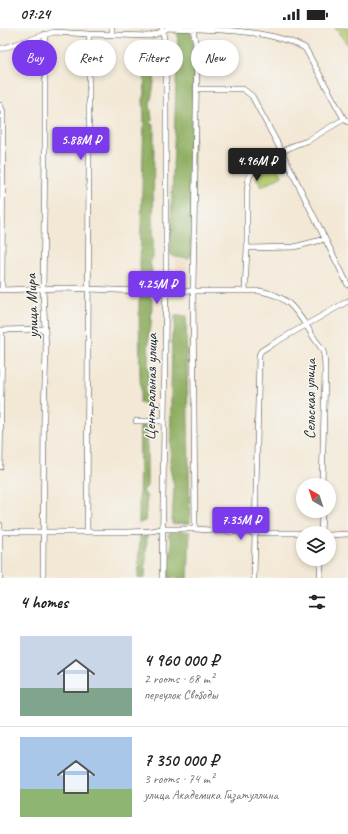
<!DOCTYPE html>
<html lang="en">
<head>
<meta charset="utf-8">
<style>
  :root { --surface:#fff; --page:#f2f2f2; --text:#222; --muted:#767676; --line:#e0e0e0; --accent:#7c3aed }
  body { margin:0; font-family:Caveat,sans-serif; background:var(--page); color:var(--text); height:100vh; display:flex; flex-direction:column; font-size:15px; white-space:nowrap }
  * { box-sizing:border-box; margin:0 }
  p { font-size:13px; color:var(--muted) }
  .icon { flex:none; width:22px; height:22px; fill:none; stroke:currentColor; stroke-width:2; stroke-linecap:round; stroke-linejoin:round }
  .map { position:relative; height:550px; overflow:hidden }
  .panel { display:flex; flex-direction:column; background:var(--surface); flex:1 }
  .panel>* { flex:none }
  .banner { position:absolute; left:12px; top:12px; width:324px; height:36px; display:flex; gap:8px }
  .needle { width:26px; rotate:321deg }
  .controls { position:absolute; left:296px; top:450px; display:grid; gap:8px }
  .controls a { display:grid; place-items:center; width:40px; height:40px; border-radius:50%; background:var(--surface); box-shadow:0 2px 6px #0003; font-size:20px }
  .price { position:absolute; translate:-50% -34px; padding:0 9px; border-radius:4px; background:var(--accent); color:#fff; font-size:13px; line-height:26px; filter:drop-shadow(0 1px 2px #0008) }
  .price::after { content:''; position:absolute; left:50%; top:24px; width:12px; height:9px; margin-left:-6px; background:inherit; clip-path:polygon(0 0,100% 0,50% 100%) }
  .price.on { background:#222; color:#fff }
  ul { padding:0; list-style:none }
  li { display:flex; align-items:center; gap:12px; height:100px; padding:0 20px }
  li+li { border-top:1px solid var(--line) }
  li span { display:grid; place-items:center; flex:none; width:112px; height:80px; border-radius:0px; color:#555 }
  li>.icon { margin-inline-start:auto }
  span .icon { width:48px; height:48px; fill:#fffc; stroke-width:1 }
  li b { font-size:17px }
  h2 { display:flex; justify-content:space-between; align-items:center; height:48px; padding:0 20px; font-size:17px }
  .tag { padding:0 14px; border-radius:18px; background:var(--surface); box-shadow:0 2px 6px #0003; font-size:14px; line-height:36px }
  .tag.on { background:var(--accent); color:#fff }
  .status { display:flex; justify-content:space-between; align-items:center; height:28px; padding:0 20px; background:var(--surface); direction:ltr }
  .status svg { height:11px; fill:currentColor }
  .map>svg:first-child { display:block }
  .built { fill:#edd7bb }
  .green { fill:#b3ca6e; stroke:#6f7a4c }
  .forest { fill:#8eae61; stroke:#5c6c46 }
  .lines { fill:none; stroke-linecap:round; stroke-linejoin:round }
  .minor-casing { stroke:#494744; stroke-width:6 }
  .minor { stroke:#fff; stroke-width:5 }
  .labels { text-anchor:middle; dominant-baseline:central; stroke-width:3; stroke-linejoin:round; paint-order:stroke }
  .street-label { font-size:16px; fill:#2b2b2b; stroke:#f6f6f2 }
</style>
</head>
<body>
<div class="status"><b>07:24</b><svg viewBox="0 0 49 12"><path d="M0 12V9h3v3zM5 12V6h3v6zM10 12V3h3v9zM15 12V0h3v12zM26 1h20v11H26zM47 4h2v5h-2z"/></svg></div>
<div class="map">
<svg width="348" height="550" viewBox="0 0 348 550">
  <rect width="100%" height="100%" fill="#f6f6f2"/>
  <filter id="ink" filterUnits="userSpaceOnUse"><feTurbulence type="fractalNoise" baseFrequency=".025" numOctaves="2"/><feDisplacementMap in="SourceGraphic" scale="8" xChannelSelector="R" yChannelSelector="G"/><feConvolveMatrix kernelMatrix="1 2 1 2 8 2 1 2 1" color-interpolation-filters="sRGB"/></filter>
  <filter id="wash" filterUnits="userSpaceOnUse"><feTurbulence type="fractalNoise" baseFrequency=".012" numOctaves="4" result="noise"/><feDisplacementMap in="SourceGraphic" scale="16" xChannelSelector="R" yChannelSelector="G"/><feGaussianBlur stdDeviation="0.9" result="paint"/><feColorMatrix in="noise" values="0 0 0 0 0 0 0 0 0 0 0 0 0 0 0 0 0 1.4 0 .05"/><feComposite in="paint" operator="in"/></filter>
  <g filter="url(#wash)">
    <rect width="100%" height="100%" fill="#f3e8d5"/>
    <!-- built -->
    <path class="built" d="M176,232L188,233L186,260H177Z"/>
    <!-- green -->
    <path class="green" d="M335,0H348V17Z
      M277,137L282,148L261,159L256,148Z"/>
    <!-- forest -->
    <path class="forest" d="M178,3H191L194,23L195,64L191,229L188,231L175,229L170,226Z
      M149,16C159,33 154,58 150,76C150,81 152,87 152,92L149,95L154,97L153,230L150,234L152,243V258L141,256L140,237L144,88L143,72L145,66L143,27L146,19Z
      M143,266L150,268L152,272L151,297L149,303L148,337L149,350L147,353L148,356L145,360V366L149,372L147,375L143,376L139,375L141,363L140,350L139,275L140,269Z
      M175,288H186L190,495L172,496L174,459L170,440L172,308L175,298Z
      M140,395L147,399V458L143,463L147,469L145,493L139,495Z
      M172,502L190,504L188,550H169L168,539L172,514L168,507Z
      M140,507H147L145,550H138Z"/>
  </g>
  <g filter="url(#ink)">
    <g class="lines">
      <defs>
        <path id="minor" d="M167,0C211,2 267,0 305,20L344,91L348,94
          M193,1L197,23L193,263L195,501
          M112,7V0
          M0,21L54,4L89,6L149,8L156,6L165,2
          M196,61H243L252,68L282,124L348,257
          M0,77L3,84L2,262
          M247,220L294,219L325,211
          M0,262L65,260L138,263H260C289,268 296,282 311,305C314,311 320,317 323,323C325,330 325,338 325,345L322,457
          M245,263L247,220V162L249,149L252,145L259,136L267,131L295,117L307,113L344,91
          M0,302L45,301
          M136,393H164
          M0,439L2,302
          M0,497V550
          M0,504H128L152,503L161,501H195L256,505H321
          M87,504L89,135V6
          M321,505L322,483
          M329,507L348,506
          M43,550L44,386L46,322L43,261L45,126V6
          M162,550L166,243V45L164,10L162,0
          M254,550L259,327L261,323L269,318L348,273
          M320,550L321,531"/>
      </defs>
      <!-- minor casing -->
      <use href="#minor" class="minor-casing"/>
      <!-- minor -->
      <use href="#minor" class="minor"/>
    </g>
  </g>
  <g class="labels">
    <!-- street labels -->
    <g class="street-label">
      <text transform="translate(32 278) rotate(-92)">улица Мира</text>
      <text transform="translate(151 359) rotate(-89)">Центральная улица</text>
      <text transform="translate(310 371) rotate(-90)">Сельская улица</text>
    </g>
  </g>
</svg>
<div class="controls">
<a><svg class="needle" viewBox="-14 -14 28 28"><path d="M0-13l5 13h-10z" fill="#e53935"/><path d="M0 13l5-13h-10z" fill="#767676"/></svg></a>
<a><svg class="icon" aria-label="layers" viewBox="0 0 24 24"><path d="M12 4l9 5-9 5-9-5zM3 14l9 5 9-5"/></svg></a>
</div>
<b class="price" style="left:81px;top:133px">5.88M ₽</b>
<b class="price on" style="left:257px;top:154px">4.96M ₽</b>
<b class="price" style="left:157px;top:277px">4.25M ₽</b>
<b class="price" style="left:241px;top:513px">7.35M ₽</b>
<div class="banner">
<a class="tag on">Buy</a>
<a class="tag">Rent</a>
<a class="tag">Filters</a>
<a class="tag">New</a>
</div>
</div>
<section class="panel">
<h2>4 homes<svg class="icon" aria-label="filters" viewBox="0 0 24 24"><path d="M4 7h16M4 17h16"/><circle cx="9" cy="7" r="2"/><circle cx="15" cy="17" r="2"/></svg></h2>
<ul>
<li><span style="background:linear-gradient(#c9d6e8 65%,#7fa58c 0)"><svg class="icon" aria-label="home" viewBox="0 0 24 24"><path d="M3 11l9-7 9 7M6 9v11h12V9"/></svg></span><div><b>4 960 000 ₽</b><p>2 rooms · 68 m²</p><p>переулок Свободы</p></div></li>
<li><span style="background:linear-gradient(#a9c7e8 65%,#8fb573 0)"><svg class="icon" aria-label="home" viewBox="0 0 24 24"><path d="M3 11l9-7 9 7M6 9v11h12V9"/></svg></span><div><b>7 350 000 ₽</b><p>3 rooms · 74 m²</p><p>улица Академика Гизатуллина</p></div></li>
</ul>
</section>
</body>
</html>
